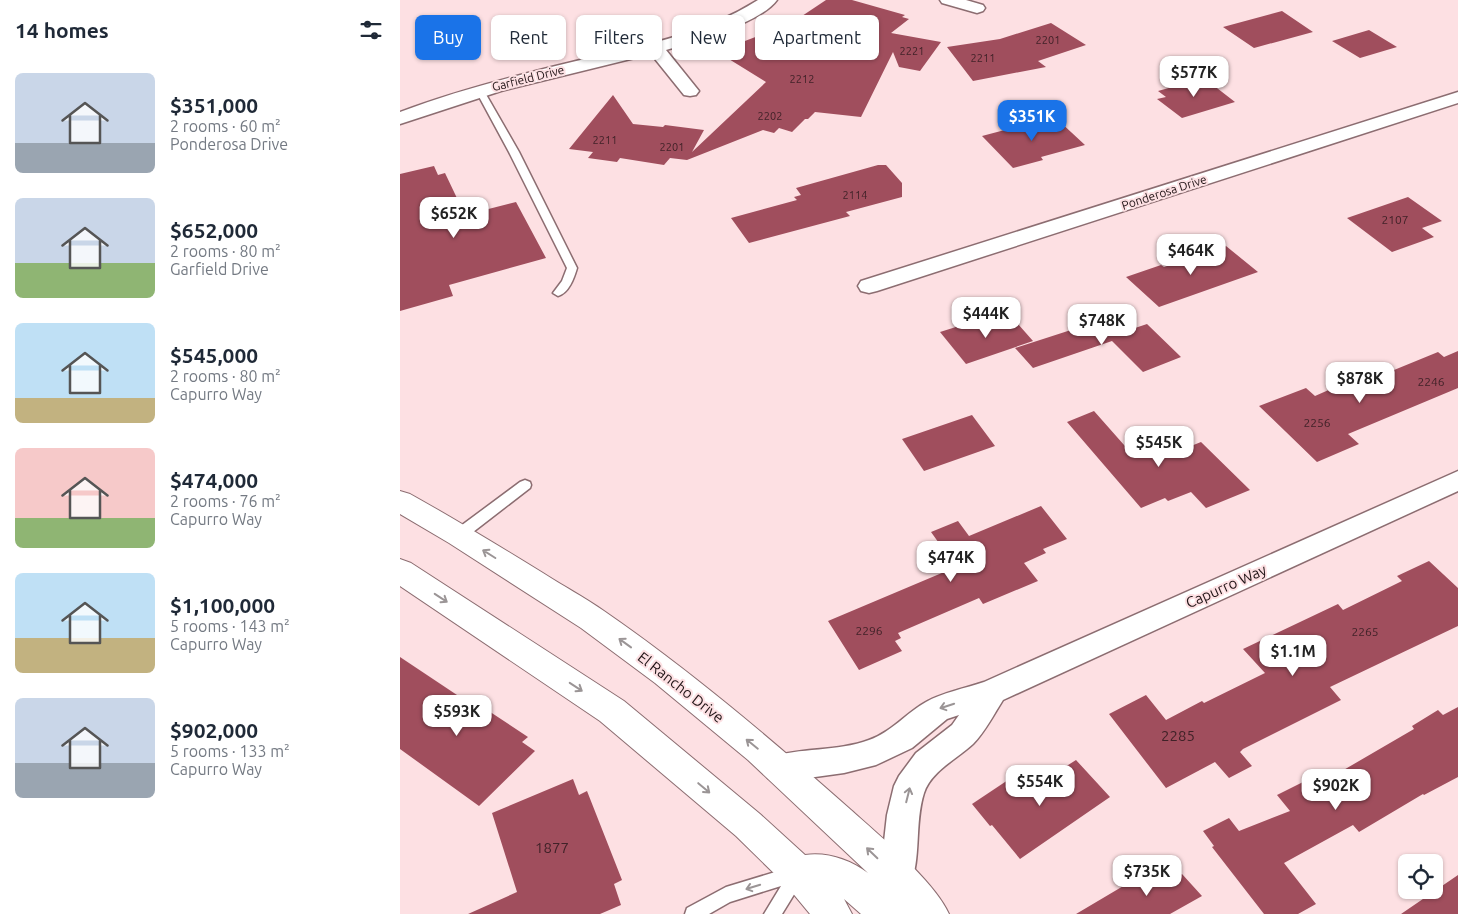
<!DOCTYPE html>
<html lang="en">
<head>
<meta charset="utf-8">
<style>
  :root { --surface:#fff; --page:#f6f6f7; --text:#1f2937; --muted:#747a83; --accent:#1a73e8 }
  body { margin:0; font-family:Ubuntu,sans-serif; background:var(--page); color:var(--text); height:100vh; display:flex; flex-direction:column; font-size:19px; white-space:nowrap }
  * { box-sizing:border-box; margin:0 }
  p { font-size:16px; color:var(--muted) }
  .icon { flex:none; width:28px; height:28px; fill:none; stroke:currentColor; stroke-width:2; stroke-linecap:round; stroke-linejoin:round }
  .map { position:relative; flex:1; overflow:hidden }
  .panel { display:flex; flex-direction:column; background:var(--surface); width:400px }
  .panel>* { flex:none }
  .hud { position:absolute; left:15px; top:15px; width:475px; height:45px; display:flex; gap:10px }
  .fabs { position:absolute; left:998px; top:854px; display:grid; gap:10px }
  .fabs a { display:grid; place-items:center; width:45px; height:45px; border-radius:8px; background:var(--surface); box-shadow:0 1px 4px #0004; font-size:25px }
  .price { position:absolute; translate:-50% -42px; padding:0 11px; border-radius:10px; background:#fff; color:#222; font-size:16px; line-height:32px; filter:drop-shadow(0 1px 2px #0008) }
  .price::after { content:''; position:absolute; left:50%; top:30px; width:15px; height:11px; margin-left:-8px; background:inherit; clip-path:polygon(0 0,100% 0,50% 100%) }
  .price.on { background:var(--accent); color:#fff }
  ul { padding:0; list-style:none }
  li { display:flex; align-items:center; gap:15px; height:125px; padding:0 15px }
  li span { display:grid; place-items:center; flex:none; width:140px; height:100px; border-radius:8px; color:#555 }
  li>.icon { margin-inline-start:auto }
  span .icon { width:60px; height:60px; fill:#fffc; stroke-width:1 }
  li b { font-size:21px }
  h2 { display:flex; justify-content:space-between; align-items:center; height:60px; padding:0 15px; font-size:21px }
  .pill { padding:0 18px; border-radius:8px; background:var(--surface); box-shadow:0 1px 4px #0004; font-size:18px; line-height:45px }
  .pill.on { background:var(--accent); color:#fff }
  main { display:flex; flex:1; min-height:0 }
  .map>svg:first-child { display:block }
  .building { fill:#a04e5d }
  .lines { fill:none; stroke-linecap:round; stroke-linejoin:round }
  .service-casing { stroke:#8c6d71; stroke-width:3 }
  .minor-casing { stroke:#8c6d71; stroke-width:3 }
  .secondary-casing { stroke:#8c6d71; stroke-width:2 }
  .service { fill:#fff; fill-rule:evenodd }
  .minor { fill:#fff; fill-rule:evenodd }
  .secondary { fill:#fff; fill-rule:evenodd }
  .oneway { stroke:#9b9596 }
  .labels { text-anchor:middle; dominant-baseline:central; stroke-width:4; stroke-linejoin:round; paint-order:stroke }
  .far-number-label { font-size:11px; fill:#402228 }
  .far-street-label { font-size:12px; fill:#201416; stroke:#fde0e3 }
  .number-label { font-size:12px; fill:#402228 }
  .street-label { font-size:15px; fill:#201416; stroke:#fde0e3 }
  .near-number-label { font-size:15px; fill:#402228 }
</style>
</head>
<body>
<main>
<section class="panel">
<h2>14 homes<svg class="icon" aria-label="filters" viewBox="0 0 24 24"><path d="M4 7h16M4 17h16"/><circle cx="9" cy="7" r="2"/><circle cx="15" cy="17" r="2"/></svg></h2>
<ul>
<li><span style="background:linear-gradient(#c9d6e8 70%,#9aa5b1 0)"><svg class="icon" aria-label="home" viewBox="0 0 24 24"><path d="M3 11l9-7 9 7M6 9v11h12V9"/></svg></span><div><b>$351,000</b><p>2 rooms · 60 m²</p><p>Ponderosa Drive</p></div></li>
<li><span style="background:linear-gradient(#c9d6e8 65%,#8fb573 0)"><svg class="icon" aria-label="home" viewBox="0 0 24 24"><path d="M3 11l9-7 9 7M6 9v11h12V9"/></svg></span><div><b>$652,000</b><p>2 rooms · 80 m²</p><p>Garfield Drive</p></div></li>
<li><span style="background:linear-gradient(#bfe0f5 75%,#c2b280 0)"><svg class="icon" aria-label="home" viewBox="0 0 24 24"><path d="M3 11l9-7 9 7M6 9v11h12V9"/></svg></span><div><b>$545,000</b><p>2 rooms · 80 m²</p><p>Capurro Way</p></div></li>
<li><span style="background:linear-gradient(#f6c9c9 70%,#8fb573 0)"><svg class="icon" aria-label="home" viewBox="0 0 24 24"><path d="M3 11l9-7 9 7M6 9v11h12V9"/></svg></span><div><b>$474,000</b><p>2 rooms · 76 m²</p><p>Capurro Way</p></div></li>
<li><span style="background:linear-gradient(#bfe0f5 65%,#c2b280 0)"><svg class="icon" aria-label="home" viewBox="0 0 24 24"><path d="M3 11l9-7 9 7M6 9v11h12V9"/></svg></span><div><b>$1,100,000</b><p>5 rooms · 143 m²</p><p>Capurro Way</p></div></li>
<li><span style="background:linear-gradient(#c9d6e8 65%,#9aa5b1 0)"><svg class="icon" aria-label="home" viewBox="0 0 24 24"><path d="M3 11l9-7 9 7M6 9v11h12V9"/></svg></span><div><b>$902,000</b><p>5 rooms · 133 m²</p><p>Capurro Way</p></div></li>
</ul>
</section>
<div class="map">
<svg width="1058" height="914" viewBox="0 0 1058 914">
  <rect width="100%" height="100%" fill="#fde0e3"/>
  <!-- building -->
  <path class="building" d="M426,0H452L505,15L502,17L509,19L491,33L541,42L520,71L499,67L493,52L461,117L415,112L408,119H405L392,132L379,128L374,133L363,130L287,160L270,158L264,165L220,158L217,162L188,158L193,152L169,149L213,95L233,124L263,127L265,125L304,130L292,152L366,82L324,56L330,53L324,49L358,36L366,40Z
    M882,11L913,32L854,48L823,27Z
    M651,23L686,45L638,61L646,67L573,81L547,47L600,39Z
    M969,30L997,47L960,58L932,41Z
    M804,78L835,102L782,118L757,99L766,97L758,91Z
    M658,120L685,145L641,157L643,160L613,168L582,136L631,123L635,127Z
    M478,165H486L502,183V197L446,212L450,216L349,243L331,218L397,200L394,197L401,195L396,188Z
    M34,166L38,175L45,173L65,215L116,202L146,258L49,285L53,296L0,311V174Z
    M1008,197L1042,221L1022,228L1034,237L992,252L947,218Z
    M826,246L858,272L759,307L726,277L761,265L764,267Z
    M611,316L633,341L566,364L540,332L575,321L580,326Z
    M705,319L711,336L747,324L781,357L743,372L712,341L633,368L615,348Z
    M1058,351V388L948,434L959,444L917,462L859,406L906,388L915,396L949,381L955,386L1038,352L1044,357Z
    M694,411L732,454L761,443L771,454L801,442L850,490L806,508L791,492L768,501L765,498L741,508L667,422Z
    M572,415L595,446L524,471L502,439Z
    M641,506L667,539L643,549L646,553L624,563L638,581L583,604L579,598L498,633L501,638L495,641L502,651L459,670L428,621L556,567L531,532L558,521L569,536Z
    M1029,561L1058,588V626L930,687L941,700L843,749L840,752L852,766L829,778L815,762L766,788L709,714L746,695L766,720L802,701L804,703L865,673L843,649L938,604L943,610L1002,581L997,576Z
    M0,657L69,703L72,700L128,737L122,742L135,751L79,806L0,749Z
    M1058,707V777L1024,795L1023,794L959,832L953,825L884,863L916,904L898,914H864L812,847L814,846L803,831L829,818L839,831L890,811L877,795L913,777L916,781L933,772L935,775L1014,729L1012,726L1038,710L1043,715Z
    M676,760L710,797L620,859L592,825L590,826L572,804L614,776L624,788L632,782L635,786Z
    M173,779L179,795L187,791L222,880L214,884L221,905L200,914H68L117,892L92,813Z
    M752,869L763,884L782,874L802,896L770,914H676Z
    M1058,875V914H1001Z"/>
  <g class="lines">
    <defs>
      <path id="service" d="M80,88L84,91L119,152L177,268C174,278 169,293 158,296L153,293L162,281L167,268L109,152L76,91Z
        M125,480L130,482L131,485L130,488L64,539H54L52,535L54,531L120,482Z
        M395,866L404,870L406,875L382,914H364L381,886L330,902L309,914H285L287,908L326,887Z"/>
      <path id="minor" d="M358,0H377C362,22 292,43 266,50L299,91L296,95L290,96L284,95L251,54L101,91L0,124V112C56,91 114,76 172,62C236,47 301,36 358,0Z
        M540,0H566L583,5L585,8L583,11L577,13L542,3Z
        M1058,92V103L477,291L469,293L461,291L458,286L461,281Z
        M1058,471V491L603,700C594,714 585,732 573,744C557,759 531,771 524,793C514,824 522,859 509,888L497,893L485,888L480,877L487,815L494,786L499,776L516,753L552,725L559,715L547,719L512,748L476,765L444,773L379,782L368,778L363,768L368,758C400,747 437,752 469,740C492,732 506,713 526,702C541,693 566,688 584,682Z"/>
      <path id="secondary" d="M0,491L10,494C55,519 99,546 143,573C163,586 184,597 204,611C291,671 372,740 451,810C479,835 534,881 549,914H461L444,899L452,914H410L386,885L336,836L200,721L0,586V559L11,563L224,701L360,814L405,855C428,852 450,860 468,873L348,760L255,683L181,628L49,543L0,514Z"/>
    </defs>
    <!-- service casing -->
    <use href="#service" class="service-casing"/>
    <!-- minor casing -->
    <use href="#minor" class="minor-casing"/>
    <!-- secondary casing -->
    <use href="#secondary" class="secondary-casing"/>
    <!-- service -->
    <use href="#service" class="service"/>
    <!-- minor -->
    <use href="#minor" class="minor"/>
    <!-- secondary -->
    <use href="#secondary" class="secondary"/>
  </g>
  <!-- one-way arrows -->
  <defs><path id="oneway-shaft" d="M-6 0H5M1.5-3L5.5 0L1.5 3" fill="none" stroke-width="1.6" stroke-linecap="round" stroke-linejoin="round" transform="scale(1.25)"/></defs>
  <g class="oneway">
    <use href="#oneway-shaft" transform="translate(89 554) rotate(-148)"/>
    <use href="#oneway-shaft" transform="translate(41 598) rotate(33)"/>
    <use href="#oneway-shaft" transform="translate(225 643) rotate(-144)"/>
    <use href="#oneway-shaft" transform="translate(176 687) rotate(33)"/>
    <use href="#oneway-shaft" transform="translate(547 706) rotate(162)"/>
    <use href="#oneway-shaft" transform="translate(352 744) rotate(-141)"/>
    <use href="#oneway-shaft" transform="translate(304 788) rotate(40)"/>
    <use href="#oneway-shaft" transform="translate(508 795) rotate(-76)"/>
    <use href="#oneway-shaft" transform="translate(472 853) rotate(-136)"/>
    <use href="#oneway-shaft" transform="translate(353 887) rotate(163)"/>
  </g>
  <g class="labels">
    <!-- far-number labels -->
    <g class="far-number-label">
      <text x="648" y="40">2201</text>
      <text x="512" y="51">2221</text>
      <text x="583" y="58">2211</text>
      <text x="402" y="79">2212</text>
      <text x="370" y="116">2202</text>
      <text x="205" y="140">2211</text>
      <text x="272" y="147">2201</text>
      <text x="455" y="195">2114</text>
    </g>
    <!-- far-street labels -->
    <g class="far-street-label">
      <text transform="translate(128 78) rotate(-14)">Garfield Drive</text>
      <text transform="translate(764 192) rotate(-18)">Ponderosa Drive</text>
    </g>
    <!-- number labels -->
    <g class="number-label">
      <text x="995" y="219">2107</text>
      <text x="1031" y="381">2246</text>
      <text x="917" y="422">2256</text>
      <text x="469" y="630">2296</text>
      <text x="965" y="631">2265</text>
    </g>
    <!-- street labels -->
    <g class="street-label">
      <text transform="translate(826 586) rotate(-24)">Capurro Way</text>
      <text transform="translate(281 687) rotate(38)">El Rancho Drive</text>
    </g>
    <!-- near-number labels -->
    <g class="near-number-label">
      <text x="778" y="735">2285</text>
      <text x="152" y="847">1877</text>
    </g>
  </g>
</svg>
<div class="fabs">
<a><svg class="icon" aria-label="locate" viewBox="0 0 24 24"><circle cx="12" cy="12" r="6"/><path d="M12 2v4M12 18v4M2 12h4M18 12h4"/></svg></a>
</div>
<b class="price" style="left:794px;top:98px">$577K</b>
<b class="price on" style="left:632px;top:142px">$351K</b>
<b class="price" style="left:54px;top:239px">$652K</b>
<b class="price" style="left:791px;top:276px">$464K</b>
<b class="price" style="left:586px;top:339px">$444K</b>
<b class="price" style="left:702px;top:346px">$748K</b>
<b class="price" style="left:960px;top:404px">$878K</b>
<b class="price" style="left:759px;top:468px">$545K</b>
<b class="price" style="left:551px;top:583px">$474K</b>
<b class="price" style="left:893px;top:677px">$1.1M</b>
<b class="price" style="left:57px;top:737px">$593K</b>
<b class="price" style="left:640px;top:807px">$554K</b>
<b class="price" style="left:936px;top:811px">$902K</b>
<b class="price" style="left:747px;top:897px">$735K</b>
<div class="hud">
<a class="pill on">Buy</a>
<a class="pill">Rent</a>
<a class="pill">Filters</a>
<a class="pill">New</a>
<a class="pill">Apartment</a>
</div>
</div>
</main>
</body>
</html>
